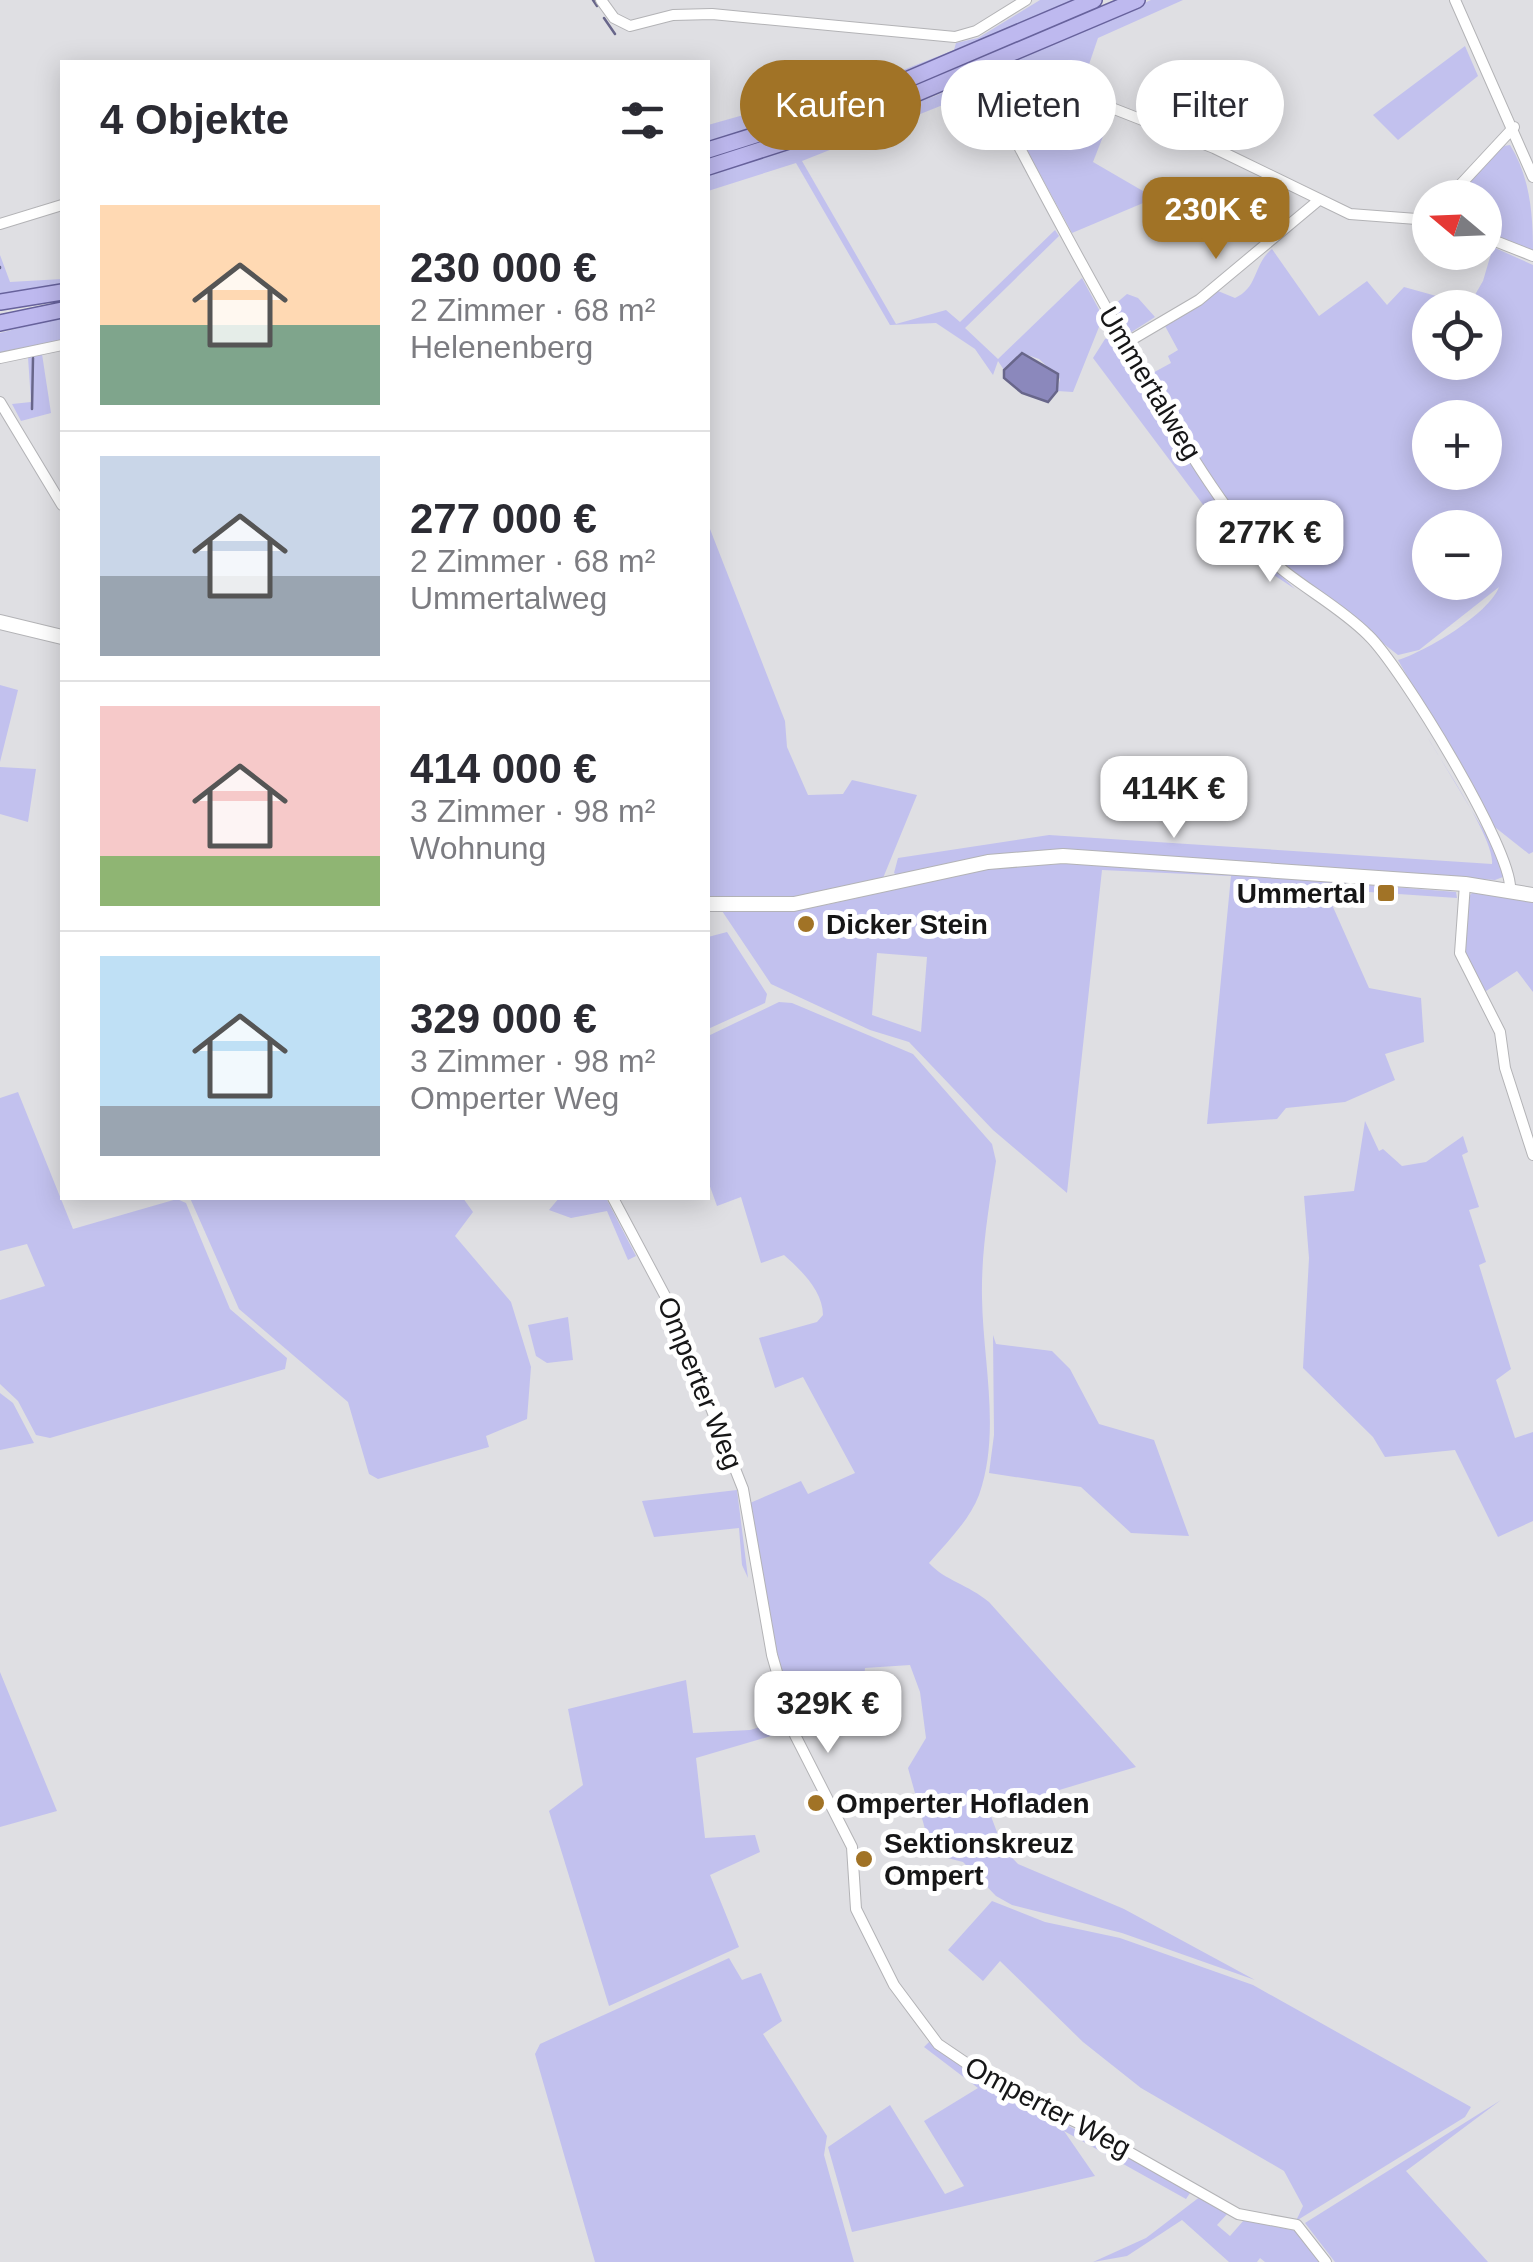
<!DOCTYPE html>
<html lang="de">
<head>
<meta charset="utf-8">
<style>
  :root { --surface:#fff; --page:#f7f7f7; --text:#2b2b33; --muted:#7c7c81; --line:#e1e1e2; --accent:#a17326 }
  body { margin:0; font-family:Helvetica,sans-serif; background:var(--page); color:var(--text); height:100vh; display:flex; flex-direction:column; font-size:38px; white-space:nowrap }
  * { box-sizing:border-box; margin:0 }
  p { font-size:32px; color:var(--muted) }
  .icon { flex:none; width:55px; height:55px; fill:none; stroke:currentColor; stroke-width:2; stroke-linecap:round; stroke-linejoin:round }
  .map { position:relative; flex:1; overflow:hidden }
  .drawer { position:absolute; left:60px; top:60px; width:650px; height:1140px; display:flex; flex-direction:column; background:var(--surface); border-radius:0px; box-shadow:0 5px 25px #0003 }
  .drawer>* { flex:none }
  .hud { position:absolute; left:740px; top:60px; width:642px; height:90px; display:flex; gap:20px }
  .needle { width:65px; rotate:289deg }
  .tools { position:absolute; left:1412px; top:180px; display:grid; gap:20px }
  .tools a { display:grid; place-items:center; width:90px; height:90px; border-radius:50%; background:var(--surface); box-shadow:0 5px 25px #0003; font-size:50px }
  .price { position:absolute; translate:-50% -85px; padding:0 22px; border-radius:20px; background:#fff; color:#222; font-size:32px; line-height:65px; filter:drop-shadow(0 2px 5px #0008) }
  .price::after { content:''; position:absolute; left:50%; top:60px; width:30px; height:22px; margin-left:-15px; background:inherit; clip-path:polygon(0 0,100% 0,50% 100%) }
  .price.on { background:var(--accent); color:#fff }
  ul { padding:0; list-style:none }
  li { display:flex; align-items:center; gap:30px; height:250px; padding:0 40px }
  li+li { border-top:2px solid var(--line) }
  li span { display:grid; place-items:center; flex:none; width:280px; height:200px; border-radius:0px; color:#555 }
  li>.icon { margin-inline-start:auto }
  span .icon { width:120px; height:120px; fill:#fffc; stroke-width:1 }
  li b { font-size:42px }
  h2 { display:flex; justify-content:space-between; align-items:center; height:120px; padding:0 40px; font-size:42px }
  .tag { padding:0 35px; border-radius:45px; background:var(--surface); box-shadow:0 5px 25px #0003; font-size:35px; line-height:90px }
  .tag.on { background:var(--accent); color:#fff }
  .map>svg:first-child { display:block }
  .green { fill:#c2c1ee; fill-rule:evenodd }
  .water { fill:#8b88bc; stroke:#68668a; stroke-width:2.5 }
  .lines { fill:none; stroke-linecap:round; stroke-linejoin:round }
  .stream { stroke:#68668a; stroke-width:2.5 }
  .street-casing { stroke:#b3b3b6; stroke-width:12 }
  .secondary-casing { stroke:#b3b3b6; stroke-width:16 }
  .primary-casing { stroke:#67629c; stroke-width:18 }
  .street { stroke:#fff; stroke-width:10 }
  .secondary { stroke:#fff; stroke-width:14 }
  .primary { stroke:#beb9ef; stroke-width:15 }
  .poi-dot { fill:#a17326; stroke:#fff; stroke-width:4 }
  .labels { text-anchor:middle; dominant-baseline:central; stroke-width:10; stroke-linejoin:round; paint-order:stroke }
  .street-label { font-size:28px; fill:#161617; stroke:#fff }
  .poi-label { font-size:28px; font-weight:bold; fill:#161617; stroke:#fff; text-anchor:start }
</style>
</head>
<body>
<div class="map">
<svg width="1533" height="2262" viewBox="0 0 1533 2262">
  <rect width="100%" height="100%" fill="#dfdfe3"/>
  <!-- green -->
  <path class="green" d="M1040,0H1080L885,84L708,144V125L903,70L954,50L956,43L978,38Z
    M1151,0H1183L1098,38L1082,85C1047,73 1011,54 990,95L982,96L978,91L802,161L896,324L946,310L960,322L1055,230L1059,236L965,328L998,359L1082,278L1103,317L1073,392L1057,391L1060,379L1039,359L1022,353L1004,370L998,361L993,375L975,349L936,323L890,325L796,163L708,191V174L935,96Z
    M1465,46L1478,76L1398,140L1373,115Z
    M1027,85L1111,116L1093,162L1155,198L1072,233L1005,110L1010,92Z
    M1510,145C1530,177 1533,214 1533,251L1485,233V198H1454L1504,146Z
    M1493,247L1533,265V852L1529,854L1491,824L1398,660C1425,652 1489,614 1499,587L1419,650L1398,655C1362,626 1321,601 1288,570C1229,516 1188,443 1149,375L1171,363L1168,356L1178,350L1165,326L1218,291L1235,298C1259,287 1253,264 1272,249L1319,316L1367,281L1387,305L1404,287L1465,304L1467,307L1430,308V362H1485V308L1468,307L1483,281ZM1430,418H1485V472H1430ZM1430,528H1485V582H1430Z
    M0,255L10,282L62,279V285L0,296Z
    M1127,294L1138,298L1155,317L1130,333L1114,305Z
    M62,317V343L0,355V333Z
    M1114,335L1211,492L1267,562L1295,589L1257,564L1225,527L1219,526L1093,358L1105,339Z
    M42,354L51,413L21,421L12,404L31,402L28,357Z
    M708,524L785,721L787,747L808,795L843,794L852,780L917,795L881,883L814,897L708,898Z
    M0,685L18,690L0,762Z
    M1428,738L1501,859L1503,877L1495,880L1100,853L900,877L894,873L898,858L1049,835L1492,864C1495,839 1442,763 1428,738Z
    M0,767L36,769L28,822L0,814Z
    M1087,862L1456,892L1457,898L1325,889L1369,988L1421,998L1424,1042L1385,1054L1395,1080L1345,1102L1286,1108L1277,1119L1207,1124L1231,876L1102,870L1067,1193L993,1130L909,1042L870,1030L771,984L722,911L826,905L981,869ZM877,953L927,957L921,1032L872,1015Z
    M1473,892L1533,901V992L1517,971L1483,993L1464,957L1467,898Z
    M727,932L767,994L765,1003L708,1029V937Z
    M779,1002L792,1003L913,1054L992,1144L996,1161C989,1206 981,1252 982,1298C983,1362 1001,1433 979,1495C969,1521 947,1542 929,1563C944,1580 969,1585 989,1602L1136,1767L989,1811L1003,1848L1018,1864L1124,1909L1255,1980L1122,1933L1012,1905L996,1896L963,1862L932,1854L908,1768L926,1738L920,1692L910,1665L865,1668L863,1688L834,1693L831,1683L790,1691L799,1730L776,1655L750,1503L801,1481L808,1494L855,1473L803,1377L775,1388L759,1338L817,1322L823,1315C823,1291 801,1270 784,1255L761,1263L741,1197L717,1206L708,1181V1036Z
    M18,1092L73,1229L177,1199L186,1203L230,1309L287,1358L285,1369L50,1438L36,1435L18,1401L0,1384V1300L45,1286L27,1244L0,1251V1098Z
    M1365,1121L1379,1151L1383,1149L1402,1166L1426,1162L1463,1136L1468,1152L1462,1155L1479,1207L1469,1210L1486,1262L1479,1265L1511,1369L1496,1380L1515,1438L1533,1432V1521L1498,1537L1455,1450L1385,1457L1373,1437L1303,1368L1309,1258L1304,1196L1354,1191Z
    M190,1198H463L473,1212L455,1236L511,1302L531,1367L527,1419L486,1436L489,1447L378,1479L369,1474L348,1402L239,1309Z
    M559,1198H606L636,1256L628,1260L607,1211L571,1218L549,1210Z
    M568,1317L573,1360L547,1363L536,1356L528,1325Z
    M993,1335L996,1344L1052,1351L1070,1369L1099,1424L1154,1440L1189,1536L1131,1533L1081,1487L989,1473L994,1435Z
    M0,1393L13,1403L34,1443L0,1450Z
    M737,1490L748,1578L742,1565L739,1528L654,1537L642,1501Z
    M0,1672L57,1811L0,1827Z
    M686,1680L693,1733L750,1730L785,1720L786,1726L771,1736L696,1758L705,1838L755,1835L760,1852L710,1875L739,1947L609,2006L549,1811L583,1785L568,1709Z
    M992,1901L1045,1922L1120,1938L1253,1985L1471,2107L1465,2117L1296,2221L1303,2206L1284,2171L1141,2088L1083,2042L1000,1961L983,1981L948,1950Z
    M729,1958L742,1980L761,1973L782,2021L763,2034L827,2136L824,2155L854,2262H595L535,2054L540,2044Z
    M930,2041L995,2088L1192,2190L1186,2199L1064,2131L1095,2176L852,2232L828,2147L890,2105L945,2194L964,2186L924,2121L978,2088L924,2047Z
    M1501,2100L1406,2171L1488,2262H1335L1305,2223Z
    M1201,2196L1229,2212L1217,2225L1230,2236L1244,2220L1297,2231L1325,2262H1265L1260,2258L1257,2262H1229L1182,2220L1127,2256L1093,2262L1146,2238Z"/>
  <!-- water -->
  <path class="water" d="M1022,353L1058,374L1057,391L1048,402L1022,393L1004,378V370Z"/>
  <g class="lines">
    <!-- stream -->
    <path class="stream" d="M593,0L597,6
      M604,18L615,34
      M0,267V268
      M32,409L33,358"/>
    <defs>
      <path id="street" d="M601,0L614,18L630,26L673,15L712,14L955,37L976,31L1026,0
        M1455,0L1533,177
        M1448,198L1514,127
        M1430,220L1350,214L1214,148L1030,76C1008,77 996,93 1002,114C1043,193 1085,271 1129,348C1167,415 1206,486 1256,545C1289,582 1334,601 1368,635C1400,665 1514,852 1510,890
        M0,224L62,205
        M1485,237L1533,256
        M1126,343L1199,300L1319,200
        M0,358L62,345
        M0,402L62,505
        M1465,884L1460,953L1500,1032L1505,1068L1533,1155
        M613,1198L671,1307L743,1489L772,1655L795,1735L852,1847L856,1909L894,1985L938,2044L1000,2086L1078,2123L1238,2214L1297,2225L1326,2262"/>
      <path id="secondary" d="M0,622L62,637
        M708,904H794L988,862L1063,856L1465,884L1533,895"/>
      <path id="primary" d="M708,150L836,110L1094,0
        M708,167L854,120L1137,0
        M0,302L62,292
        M0,323L62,310"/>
    </defs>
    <!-- street casing -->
    <use href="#street" class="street-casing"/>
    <!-- secondary casing -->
    <use href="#secondary" class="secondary-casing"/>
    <!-- primary casing -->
    <use href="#primary" class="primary-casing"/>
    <!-- street -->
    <use href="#street" class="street"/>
    <!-- secondary -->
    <use href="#secondary" class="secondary"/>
    <!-- primary -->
    <use href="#primary" class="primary"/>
  </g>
  <!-- markers -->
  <g class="poi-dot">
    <rect x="1376" y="883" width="20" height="20" rx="5"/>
    <circle cx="806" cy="924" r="10"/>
    <circle cx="816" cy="1803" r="10"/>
    <circle cx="864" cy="1859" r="10"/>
  </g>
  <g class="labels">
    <!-- street labels -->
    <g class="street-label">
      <text transform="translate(1150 383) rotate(59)">Ummertalweg</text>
      <text transform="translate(700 1383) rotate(68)">Omperter Weg</text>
      <text transform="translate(1048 2107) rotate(28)">Omperter Weg</text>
    </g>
    <!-- poi labels -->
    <g class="poi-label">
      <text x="1366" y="893" text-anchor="end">Ummertal</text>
      <text x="826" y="924">Dicker Stein</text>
      <text x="836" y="1803">Omperter Hofladen</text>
      <text x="884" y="1843">Sektionskreuz<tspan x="884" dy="32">Ompert</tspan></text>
    </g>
  </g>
</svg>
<div class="tools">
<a><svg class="needle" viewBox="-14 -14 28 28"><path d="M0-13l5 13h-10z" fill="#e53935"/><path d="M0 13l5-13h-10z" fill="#7c7c81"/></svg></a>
<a><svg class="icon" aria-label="locate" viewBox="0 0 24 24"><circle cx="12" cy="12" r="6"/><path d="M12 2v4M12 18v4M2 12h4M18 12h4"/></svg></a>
<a>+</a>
<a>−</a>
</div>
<b class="price on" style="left:1216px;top:262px">230K €</b>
<b class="price" style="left:1270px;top:585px">277K €</b>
<b class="price" style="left:1174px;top:841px">414K €</b>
<b class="price" style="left:828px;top:1756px">329K €</b>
<div class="hud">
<a class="tag on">Kaufen</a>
<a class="tag">Mieten</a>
<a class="tag">Filter</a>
</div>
<section class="drawer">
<h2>4 Objekte<svg class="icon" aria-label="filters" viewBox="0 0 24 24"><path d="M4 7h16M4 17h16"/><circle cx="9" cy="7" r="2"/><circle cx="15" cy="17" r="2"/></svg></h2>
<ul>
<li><span style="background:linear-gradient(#ffd9b3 60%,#7fa58c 0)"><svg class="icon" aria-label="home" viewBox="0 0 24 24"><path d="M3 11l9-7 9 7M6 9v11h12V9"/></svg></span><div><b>230 000 €</b><p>2 Zimmer · 68 m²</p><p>Helenenberg</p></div></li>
<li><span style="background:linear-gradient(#c9d6e8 60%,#9aa5b1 0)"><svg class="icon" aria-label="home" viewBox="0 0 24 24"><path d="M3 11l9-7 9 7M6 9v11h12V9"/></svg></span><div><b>277 000 €</b><p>2 Zimmer · 68 m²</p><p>Ummertalweg</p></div></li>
<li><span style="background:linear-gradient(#f6c9c9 75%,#8fb573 0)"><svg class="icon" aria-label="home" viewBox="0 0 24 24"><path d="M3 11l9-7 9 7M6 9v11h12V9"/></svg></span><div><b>414 000 €</b><p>3 Zimmer · 98 m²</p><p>Wohnung</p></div></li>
<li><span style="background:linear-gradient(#bfe0f5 75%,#9aa5b1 0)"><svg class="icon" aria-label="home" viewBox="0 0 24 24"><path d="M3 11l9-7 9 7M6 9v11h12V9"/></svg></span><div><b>329 000 €</b><p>3 Zimmer · 98 m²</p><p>Omperter Weg</p></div></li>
</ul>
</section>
</div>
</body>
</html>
